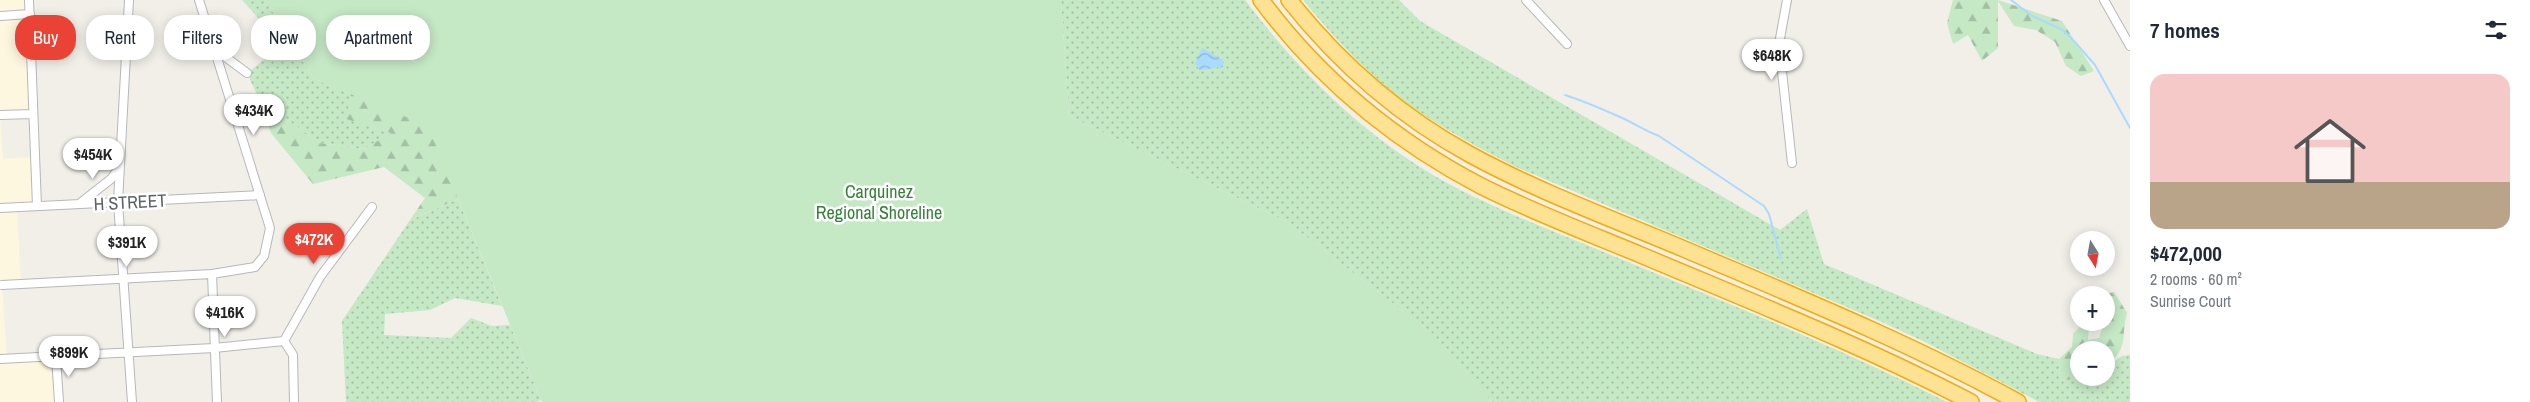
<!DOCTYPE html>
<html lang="en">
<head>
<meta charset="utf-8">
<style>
  :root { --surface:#fff; --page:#f2f2f3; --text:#1f2937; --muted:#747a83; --accent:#ea4335 }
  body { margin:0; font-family:"Archivo Narrow",sans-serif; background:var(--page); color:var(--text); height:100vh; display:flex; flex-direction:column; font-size:19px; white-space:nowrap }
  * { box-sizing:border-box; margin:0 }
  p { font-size:16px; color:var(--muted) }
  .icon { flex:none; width:28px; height:28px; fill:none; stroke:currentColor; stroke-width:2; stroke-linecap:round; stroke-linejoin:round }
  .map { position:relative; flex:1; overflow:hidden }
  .side { display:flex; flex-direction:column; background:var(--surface); width:400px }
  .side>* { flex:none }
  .top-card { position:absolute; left:15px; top:15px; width:475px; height:45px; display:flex; gap:10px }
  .needle { width:32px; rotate:169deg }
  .tools { position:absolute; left:2070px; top:231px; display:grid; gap:10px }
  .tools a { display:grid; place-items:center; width:45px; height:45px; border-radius:50%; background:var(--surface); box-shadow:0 2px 12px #0003; font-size:25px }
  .price { position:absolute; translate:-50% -42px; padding:0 11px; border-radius:18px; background:#fff; color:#222; font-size:16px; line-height:32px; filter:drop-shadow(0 1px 2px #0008) }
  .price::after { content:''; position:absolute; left:50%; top:30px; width:15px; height:11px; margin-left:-8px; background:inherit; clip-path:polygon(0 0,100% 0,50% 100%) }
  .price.active { background:var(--accent); color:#fff }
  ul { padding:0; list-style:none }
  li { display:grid; align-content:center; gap:10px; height:265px; padding:0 20px }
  li span { display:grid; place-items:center; height:155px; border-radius:15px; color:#555 }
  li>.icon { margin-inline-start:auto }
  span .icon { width:90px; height:90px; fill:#fffc; stroke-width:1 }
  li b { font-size:21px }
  h2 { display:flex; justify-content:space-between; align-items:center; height:60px; padding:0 20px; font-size:21px }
  .tag { padding:0 18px; border-radius:20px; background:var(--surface); box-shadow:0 2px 12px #0003; font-size:18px; line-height:45px }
  .tag.active { background:var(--accent); color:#fff }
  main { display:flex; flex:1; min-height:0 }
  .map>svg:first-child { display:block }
  .commercial { fill:#fef7e0 }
  .grass { fill:url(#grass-dots) }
  .forest { fill:url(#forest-firs) }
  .green { fill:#c5e8c5 }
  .water { fill:url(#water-waves) }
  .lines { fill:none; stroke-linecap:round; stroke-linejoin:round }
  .stream { stroke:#aadaff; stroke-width:2 }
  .street-casing { stroke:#b5b8bc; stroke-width:10 }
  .highway-casing { stroke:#f9ab00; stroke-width:18 }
  .street { stroke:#fff; stroke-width:8 }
  .highway { stroke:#fde293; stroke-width:15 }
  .labels { text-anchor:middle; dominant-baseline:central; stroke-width:5; stroke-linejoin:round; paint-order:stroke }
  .park-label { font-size:18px; fill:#348238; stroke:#fff }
  .street-label { font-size:18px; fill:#5f6368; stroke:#fff }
</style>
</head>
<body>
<main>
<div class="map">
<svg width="2130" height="402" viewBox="0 0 2130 402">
  <defs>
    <pattern id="grass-dots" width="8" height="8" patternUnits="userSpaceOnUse" patternTransform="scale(1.25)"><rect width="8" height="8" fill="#c5e8c5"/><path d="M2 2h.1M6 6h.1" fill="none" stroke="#a3c0a4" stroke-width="1.8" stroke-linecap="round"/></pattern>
    <pattern id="forest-firs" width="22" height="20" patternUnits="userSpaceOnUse" patternTransform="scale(1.25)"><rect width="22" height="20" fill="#c5e8c5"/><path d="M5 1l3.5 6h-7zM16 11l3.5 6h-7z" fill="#a3c0a4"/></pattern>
    <pattern id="water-waves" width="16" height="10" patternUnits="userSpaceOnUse" patternTransform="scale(1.25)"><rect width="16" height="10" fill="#aadaff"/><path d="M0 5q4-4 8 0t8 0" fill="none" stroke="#8eb4d2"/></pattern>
  </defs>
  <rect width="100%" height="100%" fill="#f1efe8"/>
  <!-- commercial -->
  <path class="commercial" d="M0,0H29L32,114L0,116L3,159L35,157L37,206L17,208L21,285H2L7,358L56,357L59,402H0Z"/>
  <!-- grass -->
  <path class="grass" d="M242,0H265L314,79L351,94L347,119L392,133L364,149L320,143L260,101L247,73L283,45Z
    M1061,0H1245C1294,65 1351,123 1420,167C1479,204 1546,228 1611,255C1724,302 1838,347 1947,402H1492L1433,334L1287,222L1069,116Z
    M1303,0H1399L1420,21L1780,230L1807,209L1824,264L2037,354L2059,359L2060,381L2079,378H2106V367L2122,356L2130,355V402H2039L1927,343L1882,322L1514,166C1481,149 1449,132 1418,111C1375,82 1336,40 1303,0Z
    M458,199L502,306L455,298L430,310L385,314L384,335L451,338L471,318L492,326L510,325L541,400L537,402H346L342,321L410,220Z"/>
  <!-- forest -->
  <path class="forest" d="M1953,0H1998L2062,21L2094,71L2081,76L2066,66L2055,42L2036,30L2014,26L1998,1V48L1982,61L1968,35L1953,44L1947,23Z
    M433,7L482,215L458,199L410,220L425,198L384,167L313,184L271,133L260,101L320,143L364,149L391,133L346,119L352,88Z
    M2114,292L2127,313C2120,342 2130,345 2106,367V350H2079V378L2060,381L2059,359L2072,347L2073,334L2083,323L2089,327L2088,340L2099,338L2103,326L2102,323L2106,322V295H2102Z"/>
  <!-- green -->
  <path class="green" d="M265,0H1061L1069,116L1287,222L1433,334L1492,402H542L428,126L314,79Z"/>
  <!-- water -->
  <path class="water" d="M1202,48L1223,60V67L1200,70L1195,64Z"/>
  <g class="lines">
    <!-- stream -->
    <path class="stream" d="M2011,0L2032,16L2063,30L2074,41L2095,65L2130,128
      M1565,95C1584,101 1602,109 1620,117C1634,123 1645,131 1659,136L1764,206L1769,214L1781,259"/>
    <defs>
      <path id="street" d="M29,0L37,206
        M129,0L118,202L132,402
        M1526,0L1567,44
        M1787,0L1779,44L1792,163
        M2104,0L2130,46
        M0,16L30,14
        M216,50L247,73
        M0,115L32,114
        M79,204L111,179L118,169
        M0,208L260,195
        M212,274L217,402
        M2,285L212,274L255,267L264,256L270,228L199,0
        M284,341L320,277L372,207
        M284,341L293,355L294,402
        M56,357L59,402
        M0,359L214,348L284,341"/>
      <path id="highway" d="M1261,0C1319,78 1395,141 1481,186C1533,212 1588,233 1641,255C1752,302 1864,346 1971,402
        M1289,0C1339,63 1401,117 1471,155C1539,192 1613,219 1684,249C1797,297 1910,343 2018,402"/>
    </defs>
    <!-- street casing -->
    <use href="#street" class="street-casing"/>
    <!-- highway casing -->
    <use href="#highway" class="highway-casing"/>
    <!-- street -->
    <use href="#street" class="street"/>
    <!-- highway -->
    <use href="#highway" class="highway"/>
  </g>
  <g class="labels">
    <!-- park labels -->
    <g class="park-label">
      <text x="879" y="191">Carquinez<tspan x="879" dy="21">Regional Shoreline</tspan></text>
    </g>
    <!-- street labels -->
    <g class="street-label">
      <text transform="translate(130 202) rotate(-3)">H STREET</text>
    </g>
  </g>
</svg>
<div class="tools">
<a><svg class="needle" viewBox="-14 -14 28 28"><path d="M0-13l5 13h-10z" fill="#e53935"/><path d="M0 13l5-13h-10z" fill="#747a83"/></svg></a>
<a>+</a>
<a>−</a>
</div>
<b class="price" style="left:1772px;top:81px">$648K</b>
<b class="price" style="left:254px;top:136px">$434K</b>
<b class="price" style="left:93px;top:180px">$454K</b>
<b class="price active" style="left:314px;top:265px">$472K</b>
<b class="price" style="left:127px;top:268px">$391K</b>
<b class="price" style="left:225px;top:338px">$416K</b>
<b class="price" style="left:69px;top:378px">$899K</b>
<div class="top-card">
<a class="tag active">Buy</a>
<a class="tag">Rent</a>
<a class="tag">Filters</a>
<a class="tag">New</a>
<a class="tag">Apartment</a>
</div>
</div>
<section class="side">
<h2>7 homes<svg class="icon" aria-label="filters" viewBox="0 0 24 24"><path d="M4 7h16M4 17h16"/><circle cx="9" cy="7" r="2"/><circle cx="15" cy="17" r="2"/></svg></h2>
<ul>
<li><span style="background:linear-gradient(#f6c9c9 70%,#b9a48a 0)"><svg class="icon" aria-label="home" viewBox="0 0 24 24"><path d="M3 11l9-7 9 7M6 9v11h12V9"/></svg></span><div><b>$472,000</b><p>2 rooms · 60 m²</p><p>Sunrise Court</p></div></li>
</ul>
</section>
</main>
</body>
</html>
